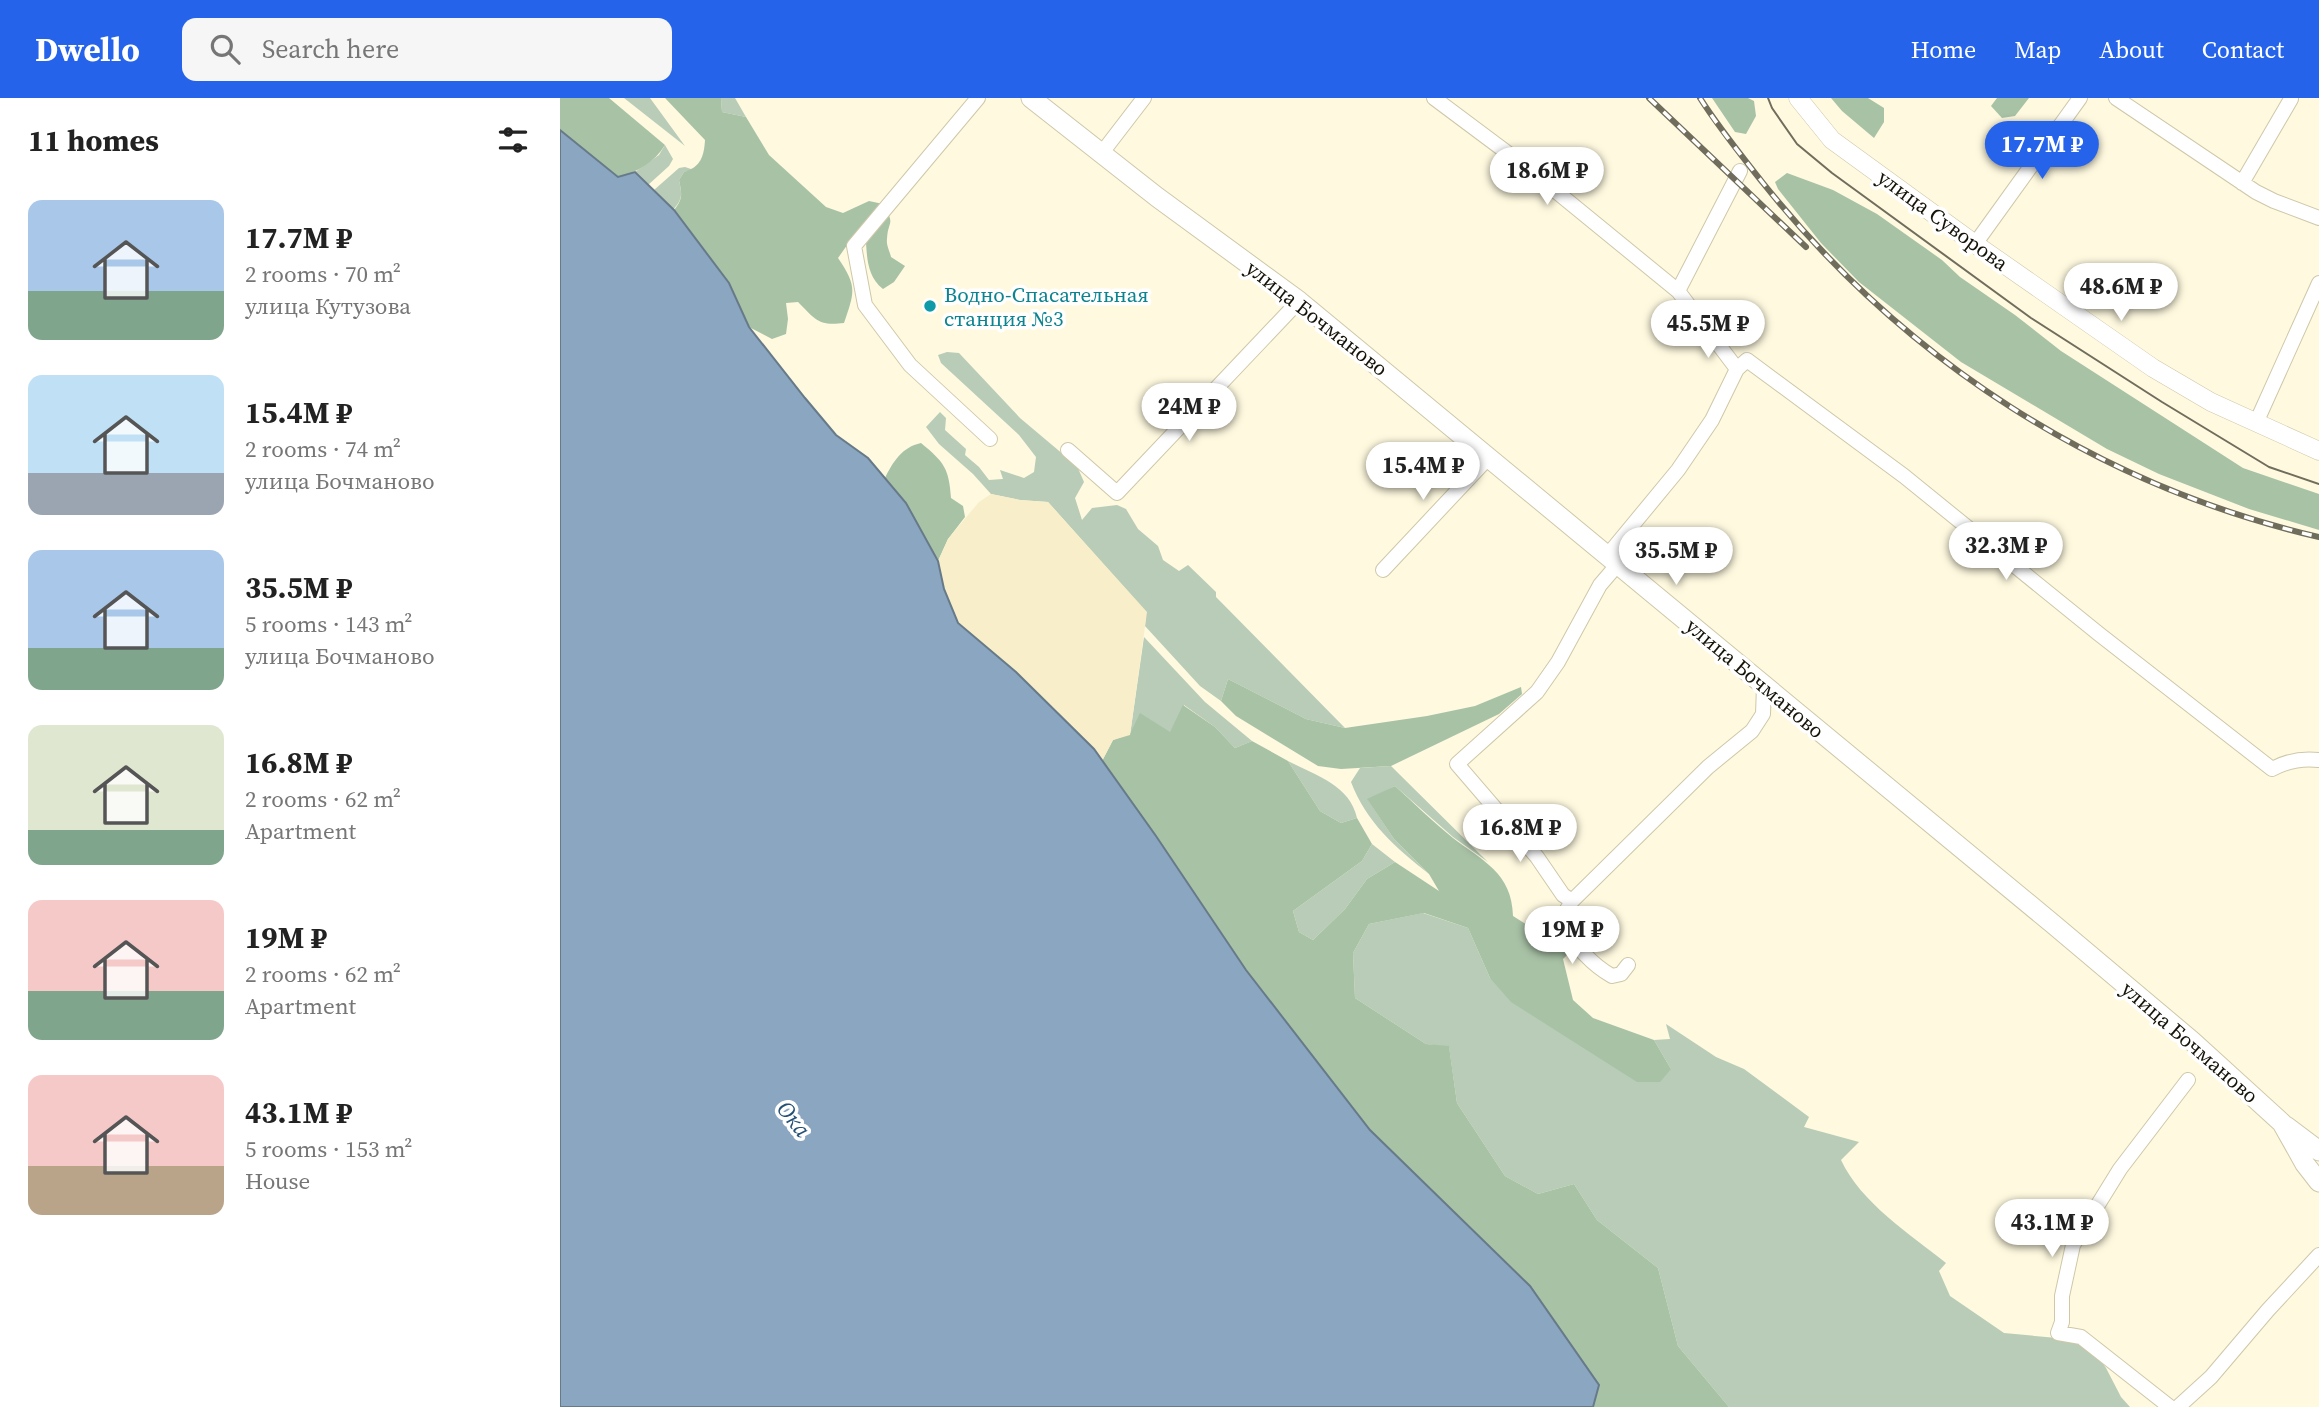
<!DOCTYPE html>
<html lang="en">
<head>
<meta charset="utf-8">
<style>
  :root { --surface:#fff; --page:#f6f6f6; --text:#222; --muted:#767676; --accent:#2563eb }
  body { margin:0; font-family:"Source Serif 4",serif; background:var(--page); color:var(--text); height:100vh; display:flex; flex-direction:column; font-size:26px; white-space:nowrap }
  * { box-sizing:border-box; margin:0 }
  p { font-size:23px; color:var(--muted) }
  .icon { flex:none; width:38px; height:38px; fill:none; stroke:currentColor; stroke-width:2; stroke-linecap:round; stroke-linejoin:round }
  .map { position:relative; flex:1; overflow:hidden }
  .drawer { display:flex; flex-direction:column; background:var(--surface); width:560px }
  .drawer>* { flex:none }
  .price { position:absolute; translate:-50% -60px; padding:0 16px; border-radius:24px; background:#fff; color:#222; font-size:23px; line-height:46px; filter:drop-shadow(0 2px 4px #0008) }
  .price::after { content:''; position:absolute; left:50%; top:42px; width:21px; height:16px; margin-left:-10px; background:inherit; clip-path:polygon(0 0,100% 0,50% 100%) }
  .price.on { background:var(--accent); color:#fff }
  ul { padding:0; list-style:none }
  li { display:flex; align-items:center; gap:21px; height:175px; padding:0 28px }
  li span { display:grid; place-items:center; flex:none; width:196px; height:140px; border-radius:14px; color:#555 }
  li>.icon { margin-inline-start:auto }
  span .icon { width:84px; height:84px; fill:#fffc; stroke-width:1 }
  li b { font-size:30px }
  h2 { display:flex; justify-content:space-between; align-items:center; height:84px; padding:0 28px; font-size:30px }
  header { display:flex; align-items:center; gap:42px; box-sizing:border-box; height:98px; padding:0 35px; background:var(--accent); color:#fff }
  header strong { font-size:33px }
  nav { display:flex; gap:38px; margin-inline-start:auto; font-size:24px }
  .search { width:490px; height:63px; background:var(--page); display:flex; align-items:center; gap:18px; box-sizing:border-box; padding:0 24px; border-radius:14px; color:var(--muted); font-size:26px }
  main { display:flex; flex:1; min-height:0 }
  .map>svg:first-child { display:block }
  .green { fill:#b8ccb7 }
  .forest { fill:#a8c2a6 }
  .sand { fill:#f8eec9 }
  .water { fill:#8aa6c0; stroke:#677a89; stroke-width:2 }
  .lines { fill:none; stroke-linecap:round; stroke-linejoin:round }
  .minor-casing { stroke:#cec8a9; stroke-width:16 }
  .tertiary-casing { stroke:#cec8a9; stroke-width:19 }
  .secondary-casing { stroke:#cec8a9; stroke-width:21 }
  .minor { stroke:#fff; stroke-width:14 }
  .tertiary { stroke:#fff; stroke-width:18 }
  .secondary { stroke:#fff; stroke-width:19 }
  .tram { stroke:#706d5c; stroke-width:2 }
  .rail-casing { stroke:#706d5c; stroke-width:6 }
  .rail { stroke:#fff; stroke-width:3.5; stroke-dasharray:10; stroke-linecap:butt }
  .culture-dot { fill:#0f9aa8; stroke:#fff; stroke-width:2.5 }
  .labels { text-anchor:middle; dominant-baseline:central; stroke-width:7; stroke-linejoin:round; paint-order:stroke }
  .street-label { font-size:21px; fill:#161409; stroke:#fff }
  .culture-label { font-size:21px; fill:#0d838f; stroke:#fff; text-anchor:start }
  .water-label { font-size:23px; font-style:italic; fill:#255176; stroke:#fff }
</style>
</head>
<body>
<header>
<strong>Dwello</strong>
<div class="search"><svg class="icon" aria-label="search" viewBox="0 0 24 24"><circle cx="10" cy="10" r="6"/><path d="M15 15l6 6"/></svg>Search here</div>
<nav><a>Home</a><a>Map</a><a>About</a><a>Contact</a></nav>
</header>
<main>
<section class="drawer">
<h2>11 homes<svg class="icon" aria-label="filters" viewBox="0 0 24 24"><path d="M4 7h16M4 17h16"/><circle cx="9" cy="7" r="2"/><circle cx="15" cy="17" r="2"/></svg></h2>
<ul>
<li><span style="background:linear-gradient(#a9c7e8 65%,#7fa58c 0)"><svg class="icon" aria-label="home" viewBox="0 0 24 24"><path d="M3 11l9-7 9 7M6 9v11h12V9"/></svg></span><div><b>17.7M ₽</b><p>2 rooms · 70 m²</p><p>улица Кутузова</p></div></li>
<li><span style="background:linear-gradient(#bfe0f5 70%,#9aa5b1 0)"><svg class="icon" aria-label="home" viewBox="0 0 24 24"><path d="M3 11l9-7 9 7M6 9v11h12V9"/></svg></span><div><b>15.4M ₽</b><p>2 rooms · 74 m²</p><p>улица Бочманово</p></div></li>
<li><span style="background:linear-gradient(#a9c7e8 70%,#7fa58c 0)"><svg class="icon" aria-label="home" viewBox="0 0 24 24"><path d="M3 11l9-7 9 7M6 9v11h12V9"/></svg></span><div><b>35.5M ₽</b><p>5 rooms · 143 m²</p><p>улица Бочманово</p></div></li>
<li><span style="background:linear-gradient(#dfe7d0 75%,#7fa58c 0)"><svg class="icon" aria-label="home" viewBox="0 0 24 24"><path d="M3 11l9-7 9 7M6 9v11h12V9"/></svg></span><div><b>16.8M ₽</b><p>2 rooms · 62 m²</p><p>Apartment</p></div></li>
<li><span style="background:linear-gradient(#f6c9c9 65%,#7fa58c 0)"><svg class="icon" aria-label="home" viewBox="0 0 24 24"><path d="M3 11l9-7 9 7M6 9v11h12V9"/></svg></span><div><b>19M ₽</b><p>2 rooms · 62 m²</p><p>Apartment</p></div></li>
<li><span style="background:linear-gradient(#f6c9c9 65%,#b9a48a 0)"><svg class="icon" aria-label="home" viewBox="0 0 24 24"><path d="M3 11l9-7 9 7M6 9v11h12V9"/></svg></span><div><b>43.1M ₽</b><p>5 rooms · 153 m²</p><p>House</p></div></li>
</ul>
</section>
<div class="map">
<svg width="1759" height="1309" viewBox="0 0 1759 1309">
  <rect width="100%" height="100%" fill="#fef9df"/>
  <!-- green -->
  <path class="green" d="M64,0H90L125,48Z
    M161,0H175L186,19L162,14Z
    M105,47L113,61L109,68L88,87L75,74L99,57Z
    M125,69L134,72L124,74L119,82C122,96 123,101 113,112L94,92L119,70Z
    M387,254L399,255L460,320L517,368L524,384L515,400L522,422L532,410L557,407L566,411L578,431L598,448L603,462L619,473L628,467L656,494V499L785,630L746,621L668,581L661,603L640,588L585,528L586,514L488,404L460,402L431,396L413,376L379,346L366,329L380,314L386,320L385,332L406,351L405,357L419,369L429,382L443,381L440,372L464,380L474,374L476,359L459,337L381,265L378,257Z
    M584,539L645,604L692,643L675,650L655,629L624,607L610,635L570,637Z
    M728,663C755,677 790,687 797,720L781,725L760,713Z
    M831,668L928,764L893,739L835,688L808,702L834,741L869,776C836,750 806,724 791,684L800,670Z
    M812,746L835,764L807,781L785,811L753,842L739,834L733,813L802,763Z
    M863,815L908,830L930,880L1111,971L1094,942L1110,941L1106,926L1156,959L1184,971L1249,1019L1244,1029L1299,1044L1281,1062C1301,1105 1350,1136 1386,1165L1379,1173L1390,1198L1444,1235L1508,1241L1534,1253L1546,1270L1561,1299L1570,1309H1169L1118,1248L1098,1170L1037,1122L1014,1086L978,1096L945,1078L897,1005L889,949L866,946L795,900L793,855L809,826Z"/>
  <!-- forest -->
  <path class="forest" d="M0,0H49L105,47C95,64 77,74 59,79L0,32Z
    M105,0H161L162,14L186,19L209,57L266,109L283,115L309,103L323,106C336,128 328,121 327,141C326,147 330,154 331,159L345,168L334,184L323,191C308,179 307,162 306,144L290,143L278,160C297,188 295,193 284,225C258,228 256,222 238,204L226,205L228,221L226,236L212,241L189,229L169,185L114,112C123,101 122,96 119,82L124,74C141,69 144,58 145,42Z
    M1152,0H1188L1194,3L1196,18L1186,36L1175,34Z
    M1271,0H1308L1324,10V24L1314,40L1282,13Z
    M1437,0H1469L1455,18L1442,20L1431,8Z
    M1227,75L1273,92L1317,116L1382,162L1400,179L1455,217L1501,253L1683,370L1759,396V432L1689,411L1599,376L1547,351L1401,264L1299,184L1261,145L1218,91L1215,84Z
    M361,345C384,364 389,370 391,400L403,408L405,419L388,441L378,463L346,405L325,380C333,364 342,349 361,345Z
    M668,581L746,621L785,630L867,618L915,608L961,589L962,596L939,616L831,668L781,671L758,668L676,618L661,603Z
    M623,607L655,629L675,650L692,643L728,663L760,713L781,725L797,720L812,746L802,763L733,813L739,834L753,842L785,811L807,781L835,764L879,793L869,776L834,741L807,701L835,688C854,705 873,724 893,740C923,763 952,775 953,818L967,827C990,823 999,835 1014,850L1003,861L1013,902L1033,920L1094,942L1111,971L1100,984H1077L951,904L930,880L908,830L864,815L809,826L793,855L795,900L866,946L889,948L897,1005L945,1078L978,1096L1014,1086L1037,1122L1098,1170L1118,1248L1169,1309H1033L1039,1287L970,1188L810,1032L686,872L596,738L541,665L553,642L570,636L580,615L610,634Z"/>
  <!-- sand -->
  <path class="sand" d="M431,396L460,402L488,404L587,514L570,637L553,642L541,665L533,651L513,630L456,574L398,525L384,491L378,463L388,441L419,404Z"/>
  <!-- water -->
  <path class="water" d="M0,32L58,79L75,74L114,112L169,185L189,229L245,300L276,337L308,360L346,405L378,463L384,491L398,525L456,574L534,651L596,738L686,872L810,1032L970,1188L1039,1287L1033,1309H0Z"/>
  <g class="lines">
    <defs>
      <path id="minor" d="M418,0L294,148L305,207L350,267L430,341
        M874,0L965,68L1118,193
        M1556,0L1696,94L1714,103L1759,120
        M541,56L584,0
        M1682,85L1731,1
        M1415,146L1520,0
        M1177,271L1187,262L1344,378L1539,536L1712,671C1727,663 1743,660 1759,662
        M1696,325L1759,185
        M508,352L557,395L739,203
        M1047,458L1118,372L1152,322L1177,271L1118,193L1180,73
        M1058,466L1040,487L998,564L977,594L897,666L977,759L1003,797L1012,803L1148,669L1192,633L1203,616L1204,588
        M823,472L928,360
        M1012,803L1000,823C1013,845 1029,865 1052,878L1061,876L1068,867
        M1610,1309L1521,1239L1498,1235L1502,1224V1198L1513,1147L1560,1071L1628,982
        M1618,1309L1651,1279L1708,1212L1759,1157"/>
      <path id="tertiary" d="M1238,0L1272,42L1415,146L1593,270L1651,304L1759,353"/>
      <path id="secondary" d="M471,0L597,99L739,203L1493,826L1632,943L1722,1025L1745,1066L1759,1084
        M1726,1028L1759,1053"/>
    </defs>
    <!-- minor casing -->
    <use href="#minor" class="minor-casing"/>
    <!-- tertiary casing -->
    <use href="#tertiary" class="tertiary-casing"/>
    <!-- secondary casing -->
    <use href="#secondary" class="secondary-casing"/>
    <!-- minor -->
    <use href="#minor" class="minor"/>
    <!-- tertiary -->
    <use href="#tertiary" class="tertiary"/>
    <!-- secondary -->
    <use href="#secondary" class="secondary"/>
    <!-- tram -->
    <path class="tram" d="M1208,0L1212,10L1237,46L1272,75L1471,220L1602,304L1709,369L1759,386"/>
    <defs>
      <path id="rail" d="M1089,0L1246,149
        M1140,0C1159,30 1181,57 1203,85C1344,262 1538,388 1759,439"/>
    </defs>
    <!-- rail casing -->
    <use href="#rail" class="rail-casing"/>
    <!-- rail -->
    <use href="#rail" class="rail"/>
  </g>
  <!-- markers -->
  <circle class="culture-dot" cx="370" cy="208" r="7"/>
  <g class="labels">
    <!-- street labels -->
    <g class="street-label">
      <text transform="translate(1383 122) rotate(36)">улица Суворова</text>
      <text transform="translate(757 220) rotate(38)">улица Бочманово</text>
      <text transform="translate(1195 580) rotate(40)">улица Бочманово</text>
      <text transform="translate(1630 944) rotate(41)">улица Бочманово</text>
    </g>
    <!-- culture labels -->
    <g class="culture-label">
      <text x="384" y="196">Водно-Спасательная<tspan x="384" dy="24">станция №3</tspan></text>
    </g>
    <!-- water labels -->
    <g class="water-label">
      <text transform="translate(234 1021) rotate(51)">Ока</text>
    </g>
  </g>
</svg>
<b class="price on" style="left:1482px;top:83px">17.7M ₽</b>
<b class="price" style="left:987px;top:109px">18.6M ₽</b>
<b class="price" style="left:1561px;top:225px">48.6M ₽</b>
<b class="price" style="left:1148px;top:262px">45.5M ₽</b>
<b class="price" style="left:629px;top:345px">24M ₽</b>
<b class="price" style="left:863px;top:404px">15.4M ₽</b>
<b class="price" style="left:1446px;top:484px">32.3M ₽</b>
<b class="price" style="left:1116px;top:489px">35.5M ₽</b>
<b class="price" style="left:960px;top:766px">16.8M ₽</b>
<b class="price" style="left:1012px;top:868px">19M ₽</b>
<b class="price" style="left:1492px;top:1161px">43.1M ₽</b>
</div>
</main>
</body>
</html>
